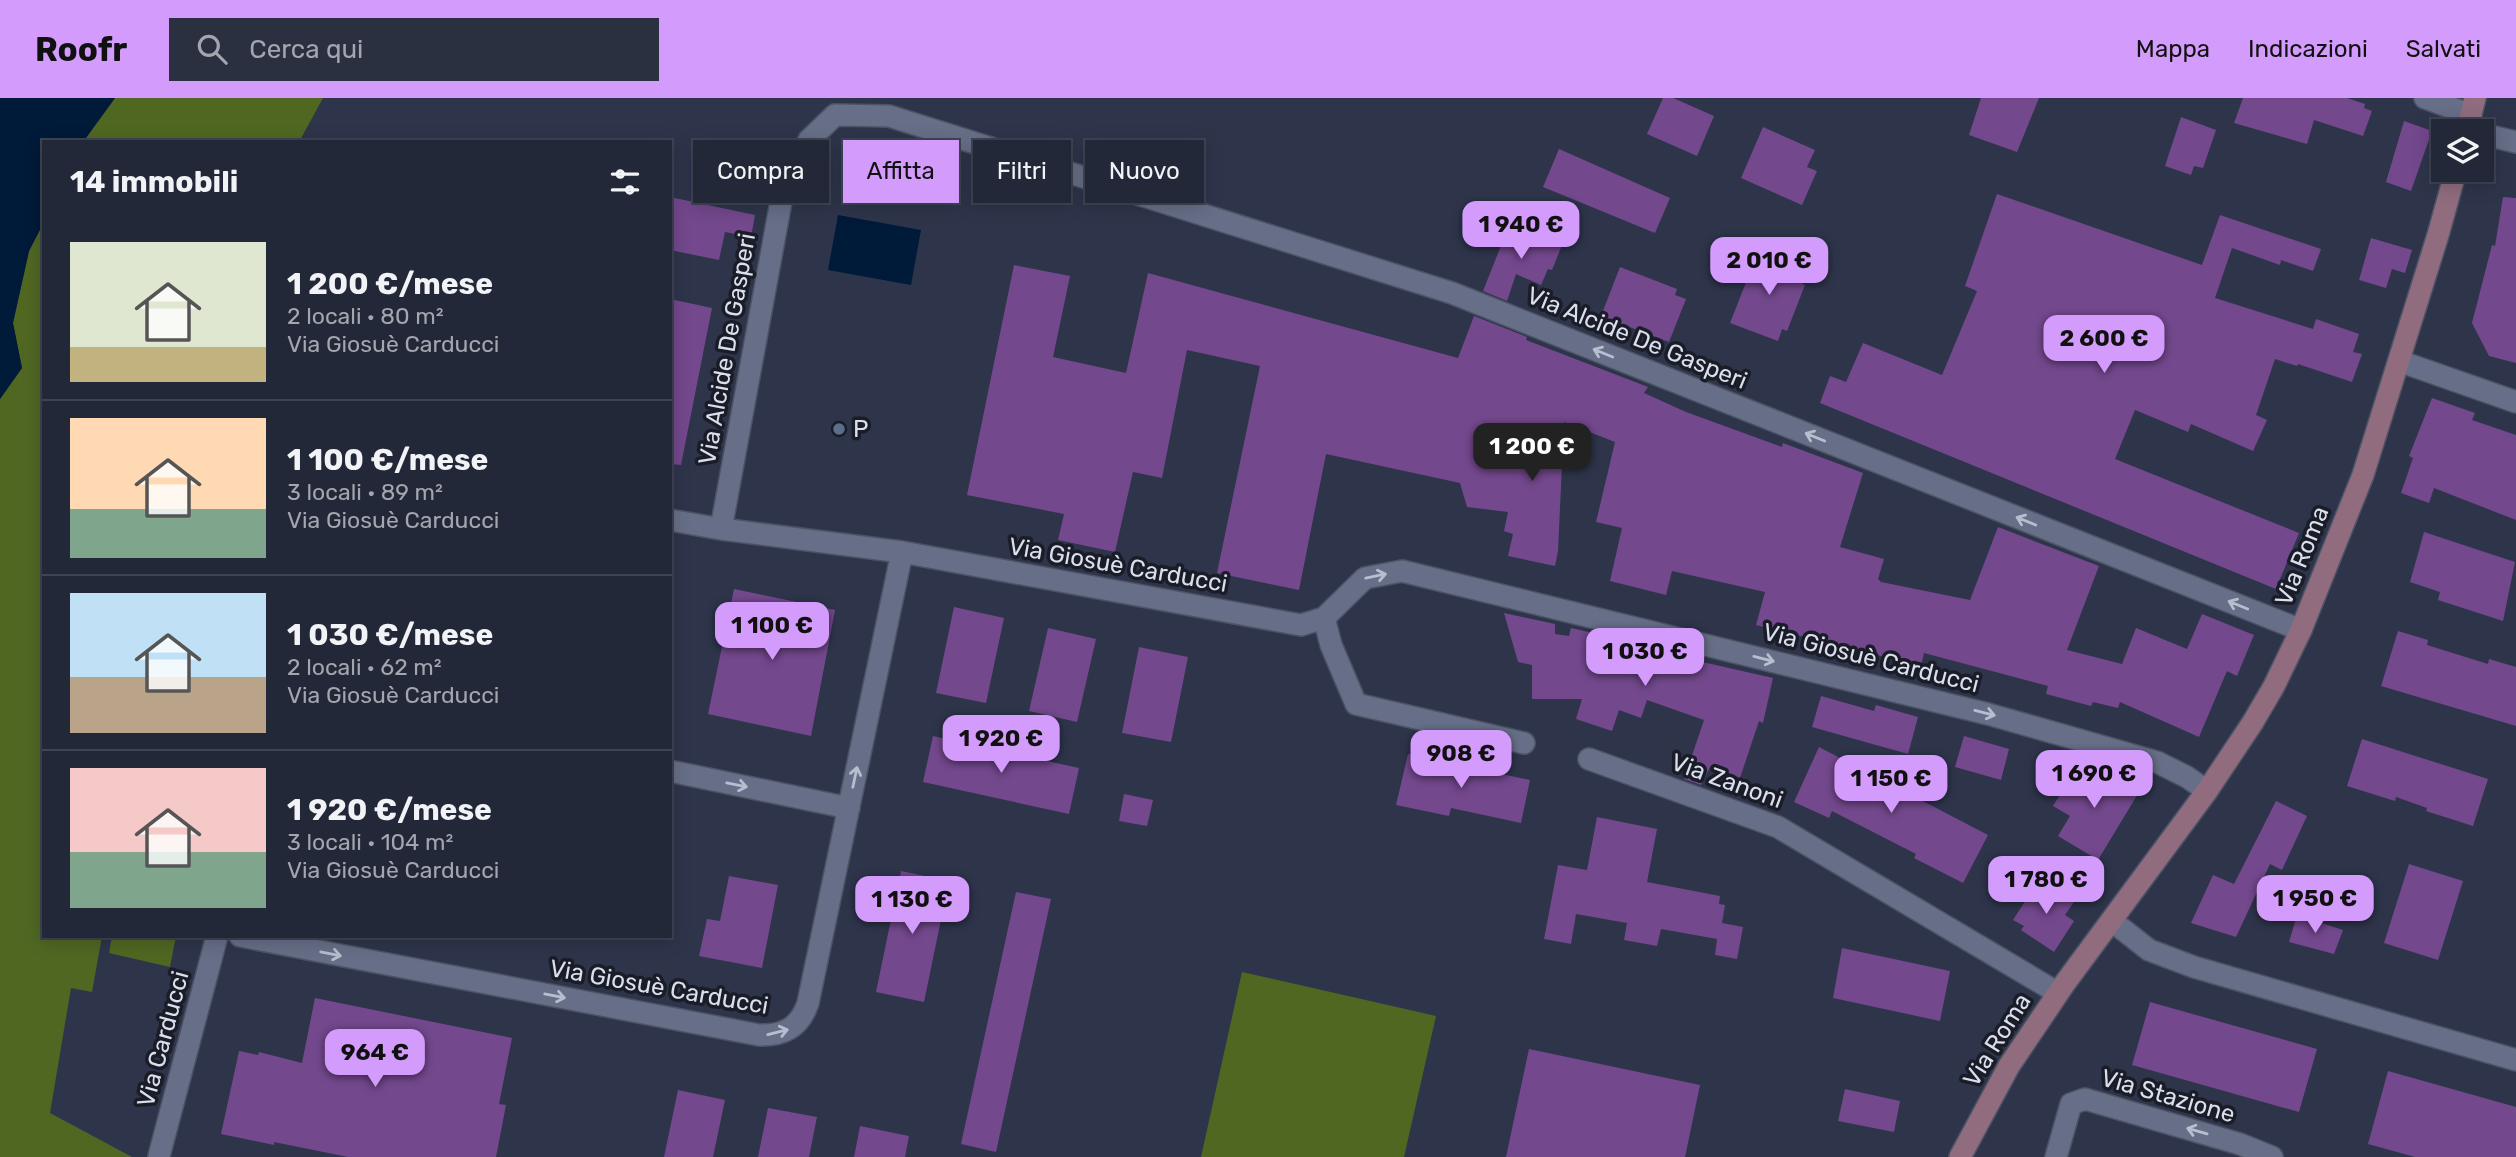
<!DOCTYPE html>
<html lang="it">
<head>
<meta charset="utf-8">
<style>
  :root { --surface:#222838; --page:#2a3040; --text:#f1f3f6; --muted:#a2a6ae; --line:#3f4453; --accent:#d39cfc }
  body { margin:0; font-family:Rubik,sans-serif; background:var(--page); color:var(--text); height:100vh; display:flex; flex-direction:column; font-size:26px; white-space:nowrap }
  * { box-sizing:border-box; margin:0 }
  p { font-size:23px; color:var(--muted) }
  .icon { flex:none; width:38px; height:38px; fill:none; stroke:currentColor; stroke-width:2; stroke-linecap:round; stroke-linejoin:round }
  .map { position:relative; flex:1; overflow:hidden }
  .panel { position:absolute; left:42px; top:42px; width:630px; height:798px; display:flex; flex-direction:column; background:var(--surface); border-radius:0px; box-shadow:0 4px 18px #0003,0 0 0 2px var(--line) }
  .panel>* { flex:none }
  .hud { position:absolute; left:693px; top:42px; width:665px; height:63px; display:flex; gap:14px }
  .tools { position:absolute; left:2431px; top:21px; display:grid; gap:14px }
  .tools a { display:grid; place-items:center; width:63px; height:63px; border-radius:0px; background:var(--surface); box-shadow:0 4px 18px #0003,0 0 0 2px var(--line); font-size:35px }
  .price { position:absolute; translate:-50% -60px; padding:0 16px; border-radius:14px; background:var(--accent); color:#111; font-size:23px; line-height:46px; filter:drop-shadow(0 2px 4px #0008) }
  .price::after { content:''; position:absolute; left:50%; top:42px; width:21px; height:16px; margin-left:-10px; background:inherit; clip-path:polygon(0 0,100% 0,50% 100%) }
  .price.on { background:#222; color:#fff }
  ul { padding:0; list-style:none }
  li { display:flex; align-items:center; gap:21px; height:175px; padding:0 28px }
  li+li { border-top:2px solid var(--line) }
  li span { display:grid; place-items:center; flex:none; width:196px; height:140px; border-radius:0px; color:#555 }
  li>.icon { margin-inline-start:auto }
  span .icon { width:84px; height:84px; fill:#fffc; stroke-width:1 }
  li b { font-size:30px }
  h2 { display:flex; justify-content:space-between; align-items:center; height:84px; padding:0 28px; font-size:30px }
  .chip { padding:0 24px; border-radius:0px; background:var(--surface); box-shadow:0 4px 18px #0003,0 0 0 2px var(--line); font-size:24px; line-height:63px }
  .chip.on { background:var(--accent); color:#111 }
  header { display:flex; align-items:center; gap:42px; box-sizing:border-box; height:98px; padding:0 35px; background:var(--accent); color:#111 }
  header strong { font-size:33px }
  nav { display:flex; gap:38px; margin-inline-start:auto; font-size:24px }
  .search { width:490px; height:63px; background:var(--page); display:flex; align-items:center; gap:18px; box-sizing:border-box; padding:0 24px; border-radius:0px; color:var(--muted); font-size:26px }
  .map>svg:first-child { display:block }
  .green { fill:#506722 }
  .water { fill:#001a39 }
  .building { fill:#73488d }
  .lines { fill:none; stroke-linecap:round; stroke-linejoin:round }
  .street-casing { stroke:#4d5365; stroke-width:24 }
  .secondary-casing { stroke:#4d5365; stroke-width:24 }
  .street { stroke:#676f88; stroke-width:21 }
  .secondary { stroke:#916c7f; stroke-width:21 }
  .oneway { stroke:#b8bdcf }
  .service-dot { fill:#5c6f8a; stroke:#1a1d27; stroke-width:2.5 }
  .labels { text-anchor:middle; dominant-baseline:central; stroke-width:7; stroke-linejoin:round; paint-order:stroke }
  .street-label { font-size:24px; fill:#dadfed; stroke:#1a1d27 }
  .poi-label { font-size:24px; fill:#dadfed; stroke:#1a1d27; text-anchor:start }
</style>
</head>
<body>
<header>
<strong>Roofr</strong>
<div class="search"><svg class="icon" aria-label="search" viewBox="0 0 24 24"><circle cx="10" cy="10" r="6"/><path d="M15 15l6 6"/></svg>Cerca qui</div>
<nav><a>Mappa</a><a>Indicazioni</a><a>Salvati</a></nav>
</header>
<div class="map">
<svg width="2516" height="1059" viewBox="0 0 2516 1059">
  <rect width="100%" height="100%" fill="#2e354b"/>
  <!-- green -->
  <path class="green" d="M115,0H323L299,44H83Z
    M44,124V838H102L92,894L71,890L50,1015L132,1059H0V301L22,270L13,225L29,153Z
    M112,838H176L170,869L109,855Z
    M1242,874L1436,918L1404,1059H1201Z"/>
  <!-- water -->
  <path class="water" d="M0,0H115L83,44H44V124L29,153L13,225L22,270L0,301Z
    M838,117L921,132L911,187L828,172Z"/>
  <!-- building -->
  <path class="building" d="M1663,0H1673L1714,18L1697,58L1647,36Z
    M1981,0H2039L2017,54L1969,37Z
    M2243,0H2347L2365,6L2364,10L2372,13L2363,38L2314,22L2307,46L2234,25Z
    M2181,19L2216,32L2203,70L2194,68L2191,77L2165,68Z
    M2404,23L2432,33L2411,93L2386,84Z
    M1763,29L1815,52L1807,69L1817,73L1802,107L1741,80Z
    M1559,51L1670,100L1655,135L1543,89Z
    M1997,96L2202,167L2220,117L2321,151L2313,173L2281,162L2280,167L2232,150L2215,200L2313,231L2316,221L2359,236L2353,254L2362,256L2352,284L2298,266L2297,268L2275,261L2256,317L2267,322L2253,353L2191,326L2188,334L2135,312L2115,361L2299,435L2276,491L1820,305L1830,278L1846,284L1863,245L1942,277L1977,193L1965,188Z
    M670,99L755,117L751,139L725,134L719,162L670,152Z
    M2503,99L2516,100V265L2489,258L2472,225L2492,147L2495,148Z
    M1510,125L1562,147L1552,172L1548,171L1541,187L1516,176L1507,203L1483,193Z
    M2371,140L2412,152L2405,175L2392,171L2386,190L2359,182Z
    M1758,154L1806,173L1801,185L1805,187L1787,233L1782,231L1778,243L1730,225Z
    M1014,167L1070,178L1053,259L1126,275L1148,175L1458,260L1474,218L1527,239L1526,242L1648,289L1644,295L1686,314L1782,349L1783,345L1863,375L1840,449L1884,461L1878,481L1881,484L1970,502L1998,429L2099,468L2067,552L2122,566L2136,530L2187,551L2202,516L2254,537L2237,578L2227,573L2199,639L2120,604L2118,610L2093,604L2091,608L2046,596L2048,588L1924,555L1921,568L1756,527L1765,494L1672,473L1666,497L1610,483L1622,430L1596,424L1615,344L1564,324L1558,453L1555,468L1508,458L1513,436L1504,433L1508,414L1467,409L1460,385L1326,356L1299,492L1217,475L1260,268L1187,252L1162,380L1133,374L1115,454L1058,442L1064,416L967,397Z
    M1620,169L1677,191L1675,197L1686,201L1669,244L1601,218Z
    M670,201L712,210L681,367L670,366Z
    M2432,300L2475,315L2472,322L2516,337V422L2434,390L2429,405L2401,395L2413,360L2409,358Z
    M2424,434L2515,464L2503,523L2438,502L2440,494L2410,484Z
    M734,491L835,512L811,638L708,616Z
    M954,509L1004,520L986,605L936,595Z
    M1504,515L1555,526V536L1569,538L1571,530L1620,541L1619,545L1773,580L1763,625L1759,623L1740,680L1711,667L1701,687L1684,681L1704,622L1647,602L1641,620L1619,612L1612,633L1576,621L1582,601H1532V567L1518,564Z
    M1048,530L1096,541L1077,624L1029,613Z
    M2398,533L2428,542L2427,547L2488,566L2489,561L2516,569V628L2381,588Z
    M1139,549L1188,559L1171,644L1122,635Z
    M1821,598L1874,613L1876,607L1918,619L1908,656L1812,629Z
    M933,638L1079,670L1069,716L923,684Z
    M1964,638L2009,651L2001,682L1955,669Z
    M2362,641L2488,681L2473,728L2426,713L2427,710L2396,699L2395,703L2347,688Z
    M1819,649L1988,737L1963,785L1914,760L1916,756L1832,713L1829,720L1794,704Z
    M1408,656L1530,682L1521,725L1451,710L1449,718L1396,707Z
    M2086,667L2105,679L2107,675L2139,694L2098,762L2058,738L2070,718L2053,708L2075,672L2081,675Z
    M1124,696L1153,702L1147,728L1119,723Z
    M2276,703L2307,718L2282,772L2270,766L2236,839L2191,825L2213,777L2234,786Z
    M1597,719L1657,731L1647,784L1720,798L1719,806L1725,807L1722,825L1743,829L1737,861L1715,857L1717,841L1661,831L1657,848L1624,842L1627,825L1576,816L1571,846L1544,841L1558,767L1587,772Z
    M2409,766L2463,783L2438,862L2384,845Z
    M901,773L949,783L924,904L876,894Z
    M729,778L778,787L762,870L699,858L707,821L720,823Z
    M2036,786L2047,793L2051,786L2076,801L2065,817L2074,823L2054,854L2021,832L2024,828L2013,822Z
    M1016,794L1051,801L996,1054L961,1046Z
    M2297,817L2343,832L2334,856L2289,844Z
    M1842,850L1950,873L1940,923L1833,900Z
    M315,900L512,940L499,1006L506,1007L496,1059H348L274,1044V1047L221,1036L239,953L258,957L259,954L302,965Z
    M2150,904L2317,951L2299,1014L2132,967Z
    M1529,951L1700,987L1685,1059H1506Z
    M2388,973L2516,1009V1059H2415L2368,1046Z
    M1845,991L1900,1003L1894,1034L1838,1023Z
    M678,992L725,1002L713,1059H664Z
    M768,1010L817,1019L809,1059H758Z
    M860,1028L909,1038L905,1059H854Z"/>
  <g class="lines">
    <defs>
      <path id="street" d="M2425,0L2471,17
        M2482,36L2516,44
        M2399,263L2516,304
        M670,422L721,431L902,454L1301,527L1324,520L1365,480L1402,473L1988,616L2157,664L2187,679L2207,693
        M721,431L784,87L809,42L835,17L889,18L1452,195L2301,532
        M1324,520L1331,547L1356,606L1524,645
        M1589,661L1778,729L2058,895
        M670,673L849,710
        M2112,823L2149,852L2194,869L2516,962
        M240,838L759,937C784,938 800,929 808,905L902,454
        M159,1058L217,838
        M2056,1059L2071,1006L2085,1001L2240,1046L2272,1059"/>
      <path id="secondary" d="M2467,33L2475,0
        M1960,1059L2009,968L2065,885L2207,693L2253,624L2274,588L2301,532L2363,377L2438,137L2456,72"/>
    </defs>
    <!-- street casing -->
    <use href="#street" class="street-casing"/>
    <!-- secondary casing -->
    <use href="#secondary" class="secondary-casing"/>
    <!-- street -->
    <use href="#street" class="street"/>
    <!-- secondary -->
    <use href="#secondary" class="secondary"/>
  </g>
  <!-- one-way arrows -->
  <defs><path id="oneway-shaft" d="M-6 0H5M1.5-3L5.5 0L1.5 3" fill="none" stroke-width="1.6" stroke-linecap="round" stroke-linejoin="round" transform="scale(1.75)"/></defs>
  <g class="oneway">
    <use href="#oneway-shaft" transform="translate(1603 255) rotate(-158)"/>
    <use href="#oneway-shaft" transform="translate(1815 339) rotate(-158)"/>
    <use href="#oneway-shaft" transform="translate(2026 423) rotate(-158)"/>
    <use href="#oneway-shaft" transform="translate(1376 478) rotate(-12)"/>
    <use href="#oneway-shaft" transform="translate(2238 507) rotate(-158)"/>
    <use href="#oneway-shaft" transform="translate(1764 561) rotate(14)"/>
    <use href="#oneway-shaft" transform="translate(1985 615) rotate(14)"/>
    <use href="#oneway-shaft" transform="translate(855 679) rotate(-78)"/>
    <use href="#oneway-shaft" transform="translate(737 687) rotate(11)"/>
    <use href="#oneway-shaft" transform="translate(331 856) rotate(11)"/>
    <use href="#oneway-shaft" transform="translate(555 898) rotate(11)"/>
    <use href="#oneway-shaft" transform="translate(778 934) rotate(-14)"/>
    <use href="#oneway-shaft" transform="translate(2197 1033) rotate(-164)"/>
  </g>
  <!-- markers -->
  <circle class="service-dot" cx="839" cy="331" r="7"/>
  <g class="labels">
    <!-- street labels -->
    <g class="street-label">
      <text transform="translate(1637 240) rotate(22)">Via Alcide De Gasperi</text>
      <text transform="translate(727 251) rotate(-80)">Via Alcide De Gasperi</text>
      <text transform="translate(2302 458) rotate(-68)">Via Roma</text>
      <text transform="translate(1118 467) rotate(10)">Via Giosuè Carducci</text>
      <text transform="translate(1871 560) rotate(14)">Via Giosuè Carducci</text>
      <text transform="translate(1727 683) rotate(20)">Via Zanoni</text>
      <text transform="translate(659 889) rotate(10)">Via Giosuè Carducci</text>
      <text transform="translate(163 941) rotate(-75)">Via Carducci</text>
      <text transform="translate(1997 942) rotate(-58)">Via Roma</text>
      <text transform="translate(2168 998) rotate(16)">Via Stazione</text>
    </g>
    <!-- poi labels -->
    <g class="poi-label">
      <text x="853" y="331">P</text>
    </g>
  </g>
</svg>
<div class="tools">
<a><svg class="icon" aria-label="layers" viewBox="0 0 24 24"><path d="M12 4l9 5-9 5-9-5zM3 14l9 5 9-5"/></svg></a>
</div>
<b class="price" style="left:1521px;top:163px">1 940 €</b>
<b class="price" style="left:1769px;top:199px">2 010 €</b>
<b class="price" style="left:2104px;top:277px">2 600 €</b>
<b class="price on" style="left:1532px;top:385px">1 200 €</b>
<b class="price" style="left:772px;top:564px">1 100 €</b>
<b class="price" style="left:1645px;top:590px">1 030 €</b>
<b class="price" style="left:1001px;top:677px">1 920 €</b>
<b class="price" style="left:1461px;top:692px">908 €</b>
<b class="price" style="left:2094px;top:712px">1 690 €</b>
<b class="price" style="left:1891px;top:717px">1 150 €</b>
<b class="price" style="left:2046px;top:818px">1 780 €</b>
<b class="price" style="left:2315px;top:837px">1 950 €</b>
<b class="price" style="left:912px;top:838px">1 130 €</b>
<b class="price" style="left:375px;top:991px">964 €</b>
<div class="hud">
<a class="chip">Compra</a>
<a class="chip on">Affitta</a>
<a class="chip">Filtri</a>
<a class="chip">Nuovo</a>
</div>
<section class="panel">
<h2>14 immobili<svg class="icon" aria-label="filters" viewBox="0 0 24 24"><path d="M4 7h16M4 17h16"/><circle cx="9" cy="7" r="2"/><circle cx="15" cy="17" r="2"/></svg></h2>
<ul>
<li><span style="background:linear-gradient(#dfe7d0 75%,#c2b280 0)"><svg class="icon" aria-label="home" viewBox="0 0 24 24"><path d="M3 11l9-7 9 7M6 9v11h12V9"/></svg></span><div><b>1 200 €/mese</b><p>2 locali · 80 m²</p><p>Via Giosuè Carducci</p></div></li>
<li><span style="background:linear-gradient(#ffd9b3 65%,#7fa58c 0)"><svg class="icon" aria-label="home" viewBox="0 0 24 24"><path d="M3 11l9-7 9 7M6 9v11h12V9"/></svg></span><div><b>1 100 €/mese</b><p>3 locali · 89 m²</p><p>Via Giosuè Carducci</p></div></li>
<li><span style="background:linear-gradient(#bfe0f5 60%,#b9a48a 0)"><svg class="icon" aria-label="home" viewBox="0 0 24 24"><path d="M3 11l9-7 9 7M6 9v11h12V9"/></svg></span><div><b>1 030 €/mese</b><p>2 locali · 62 m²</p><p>Via Giosuè Carducci</p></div></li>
<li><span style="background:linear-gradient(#f6c9c9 60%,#7fa58c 0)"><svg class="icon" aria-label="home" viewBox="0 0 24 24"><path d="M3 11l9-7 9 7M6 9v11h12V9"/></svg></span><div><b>1 920 €/mese</b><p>3 locali · 104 m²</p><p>Via Giosuè Carducci</p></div></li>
</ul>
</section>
</div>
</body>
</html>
